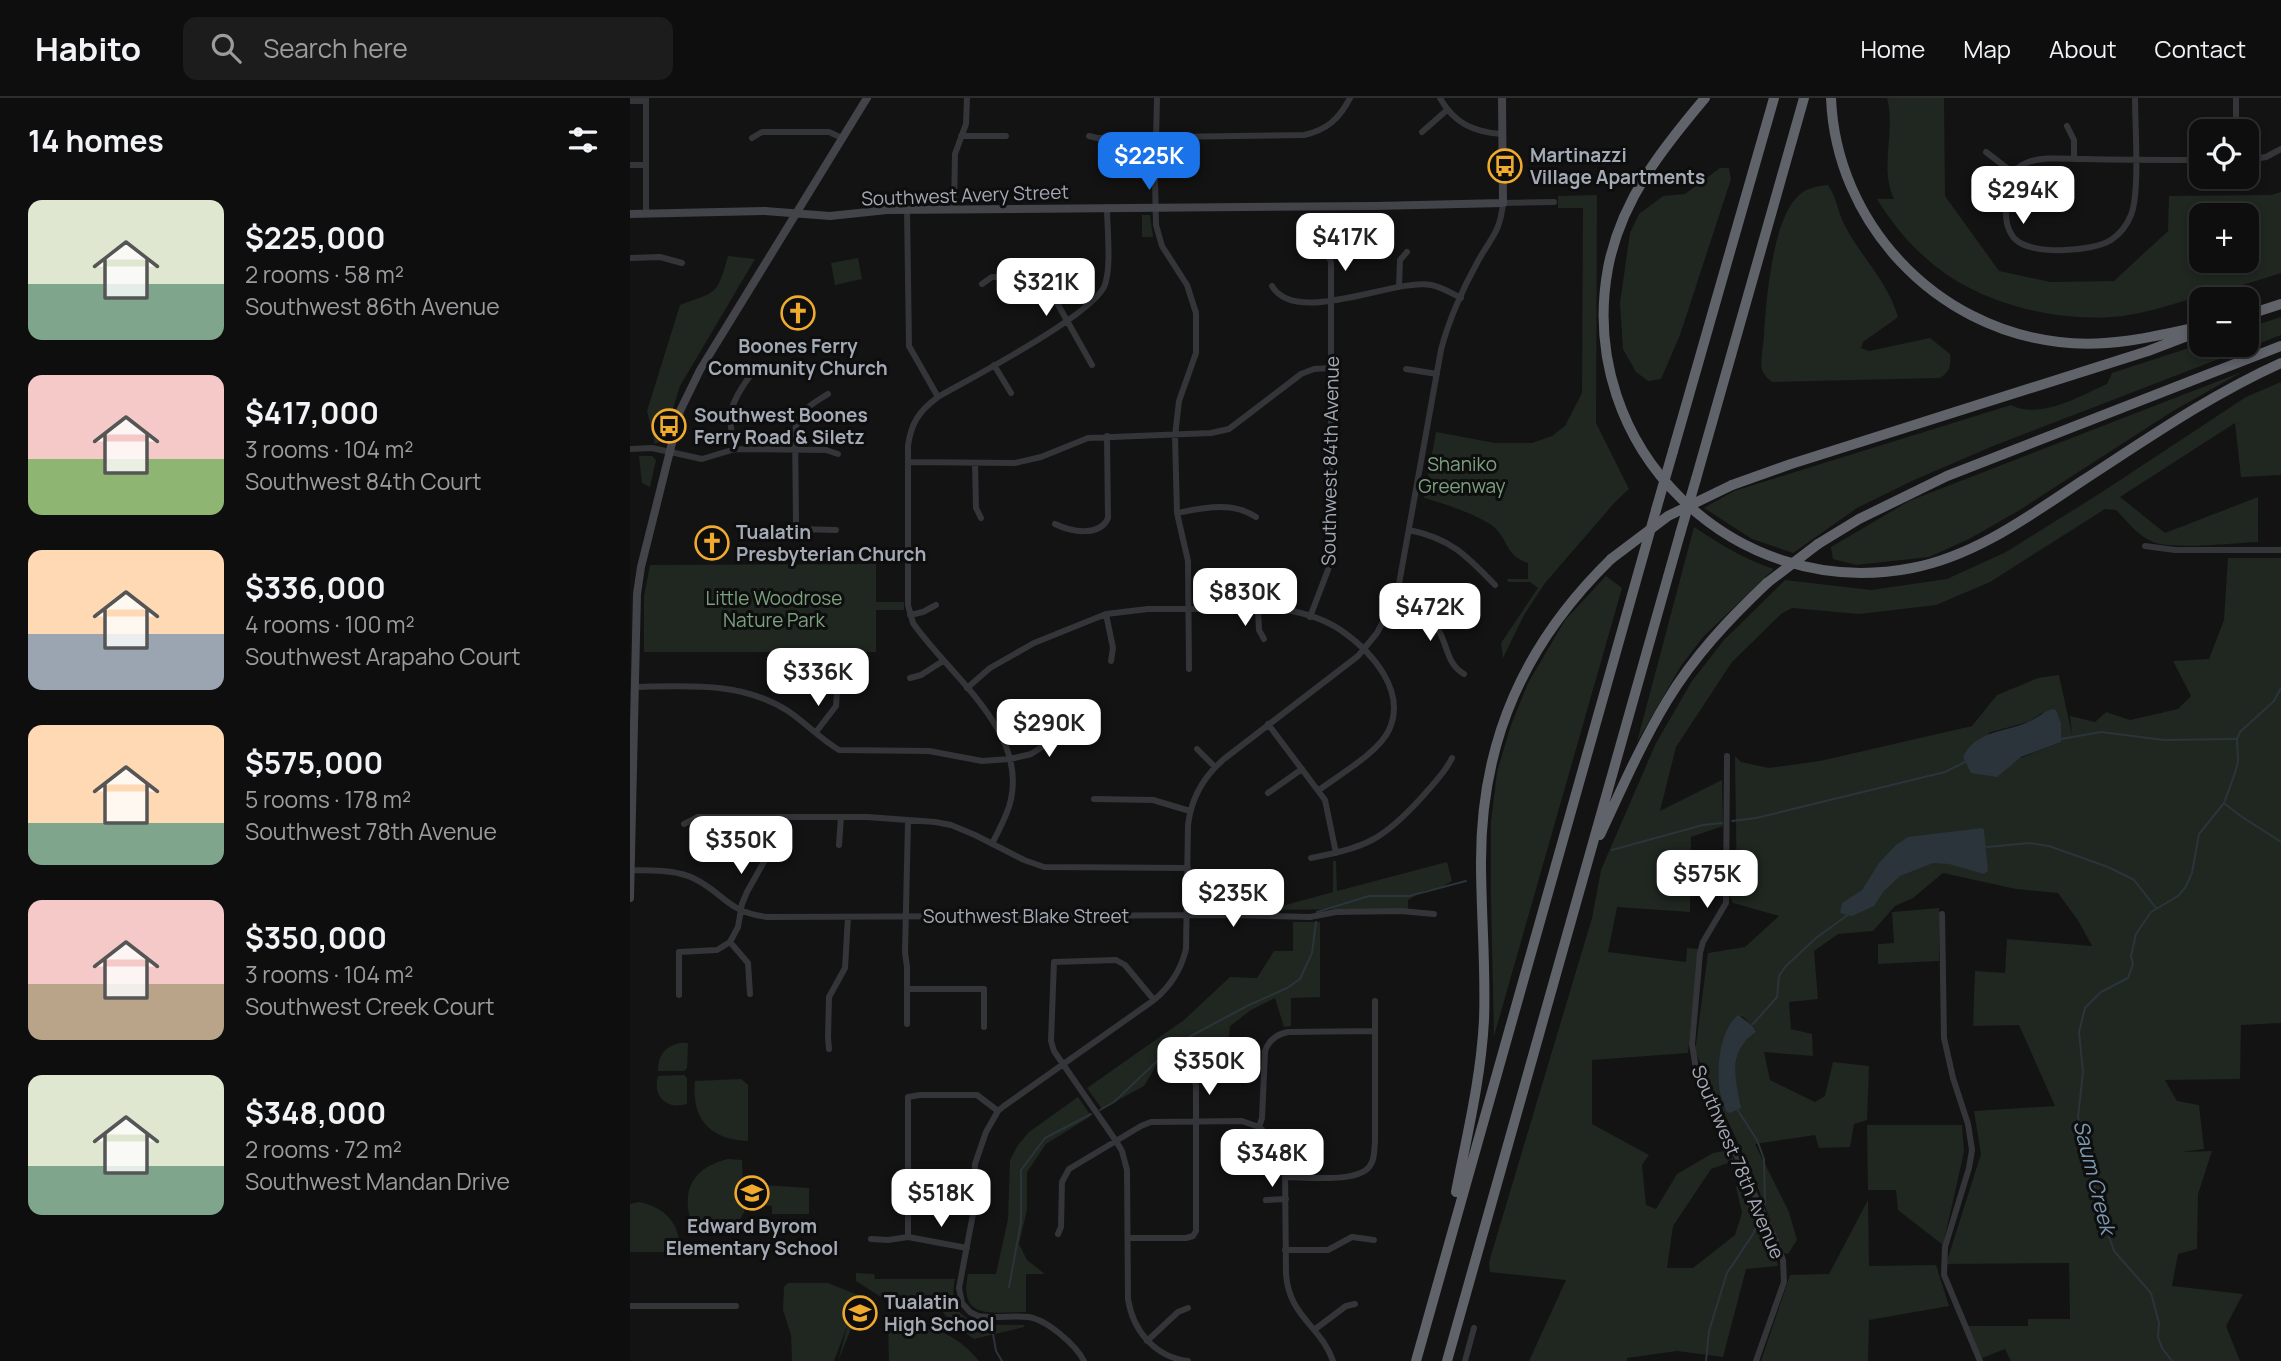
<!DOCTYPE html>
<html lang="en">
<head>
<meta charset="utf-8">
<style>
  :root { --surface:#0e0e0f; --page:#1c1c1d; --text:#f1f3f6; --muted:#9b9c9e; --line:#2e2e2f; --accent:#1a73e8 }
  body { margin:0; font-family:Manrope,sans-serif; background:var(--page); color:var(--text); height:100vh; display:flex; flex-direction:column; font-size:26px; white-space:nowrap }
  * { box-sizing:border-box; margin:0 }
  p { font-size:23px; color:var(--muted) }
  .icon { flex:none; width:38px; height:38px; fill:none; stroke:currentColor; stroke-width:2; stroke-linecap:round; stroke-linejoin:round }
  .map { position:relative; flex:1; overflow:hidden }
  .details { display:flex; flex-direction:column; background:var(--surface); width:630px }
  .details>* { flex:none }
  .fabs { position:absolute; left:1559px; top:21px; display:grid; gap:14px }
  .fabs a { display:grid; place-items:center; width:70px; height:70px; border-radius:14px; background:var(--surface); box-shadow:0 4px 10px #0003,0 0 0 2px var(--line); font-size:35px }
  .price { position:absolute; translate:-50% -60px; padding:0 16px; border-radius:14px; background:#fff; color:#222; font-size:23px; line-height:46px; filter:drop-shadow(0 2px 4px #0008) }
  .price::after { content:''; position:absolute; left:50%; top:42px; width:21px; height:16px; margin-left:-10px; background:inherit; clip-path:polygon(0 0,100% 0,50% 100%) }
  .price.active { background:var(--accent); color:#fff }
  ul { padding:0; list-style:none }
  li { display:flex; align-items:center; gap:21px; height:175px; padding:0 28px }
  li span { display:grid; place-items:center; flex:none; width:196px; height:140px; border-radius:14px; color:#555 }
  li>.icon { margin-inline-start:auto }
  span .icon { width:84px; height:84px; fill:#fffc; stroke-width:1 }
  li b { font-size:30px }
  h2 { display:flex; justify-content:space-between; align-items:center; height:84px; padding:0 28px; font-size:30px }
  header { display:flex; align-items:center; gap:42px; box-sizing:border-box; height:98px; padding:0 35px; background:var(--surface); border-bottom:2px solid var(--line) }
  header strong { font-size:33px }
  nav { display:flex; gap:38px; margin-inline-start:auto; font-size:24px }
  .search { width:490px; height:63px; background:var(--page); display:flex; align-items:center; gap:18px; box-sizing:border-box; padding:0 24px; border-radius:14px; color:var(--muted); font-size:26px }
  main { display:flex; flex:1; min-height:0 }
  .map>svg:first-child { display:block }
  .green { fill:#1f2720; fill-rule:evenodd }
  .water { fill:#2b343a }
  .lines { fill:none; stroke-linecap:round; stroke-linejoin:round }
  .stream { stroke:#2b343a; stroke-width:2 }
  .street { stroke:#343539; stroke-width:6 }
  .secondary { stroke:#424449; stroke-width:8 }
  .highway { stroke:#60636a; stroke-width:10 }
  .highway-bridge { stroke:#60636a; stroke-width:10 }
  .labels { text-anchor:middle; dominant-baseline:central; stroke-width:6; stroke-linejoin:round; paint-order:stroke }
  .poi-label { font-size:19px; font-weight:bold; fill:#a4aab5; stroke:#0e0e0f; text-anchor:start }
  .street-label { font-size:19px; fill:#a4aab5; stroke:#0e0e0f }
  .park-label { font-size:19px; fill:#7ba07d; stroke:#0e0e0f }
  .water-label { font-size:21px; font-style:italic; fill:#7b98b0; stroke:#0e0e0f }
</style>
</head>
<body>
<header>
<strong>Habito</strong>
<div class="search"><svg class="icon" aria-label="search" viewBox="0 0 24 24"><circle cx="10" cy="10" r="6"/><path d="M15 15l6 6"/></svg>Search here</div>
<nav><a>Home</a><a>Map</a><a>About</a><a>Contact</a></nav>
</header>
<main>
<section class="details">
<h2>14 homes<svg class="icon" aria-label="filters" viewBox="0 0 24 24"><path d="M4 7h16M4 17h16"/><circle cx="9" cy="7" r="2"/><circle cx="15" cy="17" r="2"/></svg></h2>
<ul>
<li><span style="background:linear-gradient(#dfe7d0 60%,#7fa58c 0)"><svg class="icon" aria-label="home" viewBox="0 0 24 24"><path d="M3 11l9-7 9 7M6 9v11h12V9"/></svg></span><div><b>$225,000</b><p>2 rooms · 58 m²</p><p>Southwest 86th Avenue</p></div></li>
<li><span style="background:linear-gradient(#f6c9c9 60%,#8fb573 0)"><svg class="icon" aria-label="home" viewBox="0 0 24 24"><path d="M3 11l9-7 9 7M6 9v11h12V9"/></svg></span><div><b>$417,000</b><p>3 rooms · 104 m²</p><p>Southwest 84th Court</p></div></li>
<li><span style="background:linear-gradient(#ffd9b3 60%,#9aa5b1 0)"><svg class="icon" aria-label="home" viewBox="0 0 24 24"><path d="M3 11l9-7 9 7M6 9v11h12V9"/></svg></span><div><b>$336,000</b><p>4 rooms · 100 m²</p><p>Southwest Arapaho Court</p></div></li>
<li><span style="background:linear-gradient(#ffd9b3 70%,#7fa58c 0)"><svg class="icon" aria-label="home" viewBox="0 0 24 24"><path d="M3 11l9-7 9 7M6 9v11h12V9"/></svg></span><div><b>$575,000</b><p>5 rooms · 178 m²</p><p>Southwest 78th Avenue</p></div></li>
<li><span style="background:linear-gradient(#f6c9c9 60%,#b9a48a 0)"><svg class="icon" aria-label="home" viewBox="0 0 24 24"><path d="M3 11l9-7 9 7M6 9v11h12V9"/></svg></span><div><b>$350,000</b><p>3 rooms · 104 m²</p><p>Southwest Creek Court</p></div></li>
<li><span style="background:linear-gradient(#dfe7d0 65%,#7fa58c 0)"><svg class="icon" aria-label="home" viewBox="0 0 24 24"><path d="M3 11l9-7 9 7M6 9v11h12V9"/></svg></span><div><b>$348,000</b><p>2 rooms · 72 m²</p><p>Southwest Mandan Drive</p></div></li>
</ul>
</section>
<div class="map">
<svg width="1651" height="1263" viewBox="0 0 1651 1263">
  <rect width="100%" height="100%" fill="#131314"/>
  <!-- green -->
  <path class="green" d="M1257,0H1314L1315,98L1369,173L1420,184L1484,183L1538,133L1539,98L1641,97L1651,94V175C1622,185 1593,192 1564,200C1537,208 1510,217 1482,219C1420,223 1345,204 1298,162C1278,145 1261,124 1247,101H1264C1249,71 1266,33 1257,0ZM1617,117V163H1572V117Z
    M1090,70H1099L1101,81L1050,237L1031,281L1018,283L1006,274L993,251L990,205L1000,135L1009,116L1033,98L1055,96Z
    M1198,87C1207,100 1208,115 1215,128C1232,160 1258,184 1268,219L1233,244L1231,250L1239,253L1300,240L1320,256C1321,267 1320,274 1310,280L1142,284C1138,281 1134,277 1132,272C1130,262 1133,249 1134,239C1136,204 1142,123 1168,98C1176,90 1188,88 1198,87Z
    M967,97L966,325L999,391L986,403L915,485L894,517L873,560L871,545L908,490L900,484H878L877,481H898V465C875,457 880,445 865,430C854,419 810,404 794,400L806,334L865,345H902L922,338L935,328L952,295L953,110H928V98Z
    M512,117H520L523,139H512Z
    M98,158L125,161L50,288L33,342L25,346L17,313L50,207C88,193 87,197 98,158Z
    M228,160L232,181L205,187L201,165Z
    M1651,219V237L1363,348L1284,382L1227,410L1163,455L1122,441L1074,410L1104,393L1381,307C1410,322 1450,298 1477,286L1482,275L1571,246L1617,247V230Z
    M1612,274L1543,313L1388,413L1339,441L1299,459L1226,467L1203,461L1201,449L1279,403Z
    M1651,284V377L1611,379L1605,325L1490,399L1535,435L1628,399V444C1604,445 1544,452 1523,444C1508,438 1497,423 1486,412L1475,411L1360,484L1306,507L1229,516L1162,510L1151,516L1102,564L1046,649L1030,713L1092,682L1093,728L1061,739L1060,814L987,809L978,854L1056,864L1057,850L1068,851L1058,955L962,962V1026L1019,1057L1012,1067L1016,1107L1026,1111L1047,1076L1083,1055L1100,1052L1104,1063L1081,1071L1043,1128L1037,1170H1063L1105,1137L1112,1115L1106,1089L1113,1081L1139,1145L1144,1148L1148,1168L1116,1171L1093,1259L1047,1253L997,1260V1263H899L936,1182L860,1174L859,1164L962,820L971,772L1026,645L1062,583L1094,542L1155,482L1241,492L1317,481L1376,454L1469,396L1616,299Z
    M9,358H22L26,362L20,389L12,385Z
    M1064,429C1090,446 1115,462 1144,471L1073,539L1051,568L1007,644Z
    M1598,460H1651V925L1611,927L1610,981L1535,982L1547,1003L1569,1007L1574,1051L1551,1054L1582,1053L1568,1096L1567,1151L1548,1156L1542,1188L1613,1196L1596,1228L1610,1263H1381L1375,1251L1352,1260L1338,1228H1398V1221H1440L1439,1165L1316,1166L1351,1056L1344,1013L1425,1008L1389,927L1343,928L1345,873L1375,875L1377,841L1462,848L1449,824L1428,795L1386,791L1313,775L1283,800L1265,808L1243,833L1208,836L1184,853L1188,901L1159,904L1161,931L1182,936L1183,958L1134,954L1140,982L1185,1004L1195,998L1203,964L1239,968L1237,1022L1224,1026L1220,1049L1189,1050L1185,1037L1125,1046L1159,1114L1167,1142L1158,1156L1153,1155L1122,1074L1065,954L1078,855L1115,849L1149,818L1103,805L1098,793L1107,792L1105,658L1111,664L1139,670L1190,663L1342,628L1367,597L1408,580L1429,577L1442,637L1440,618L1465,624L1476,614L1500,622L1548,611L1561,598L1543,563L1579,561L1594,522ZM1412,615L1431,644L1391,660L1358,635L1398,624ZM1112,918L1122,927L1126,934C1122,939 1117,940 1113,945C1102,962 1103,988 1111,1006L1089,988C1090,957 1089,940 1112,918Z
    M246,466V504H274V512H246V554H14V498L20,467Z
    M976,478L992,490L864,938L861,801V724L867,674L881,627L898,585L935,522Z
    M703,763H706L707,793L817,764L822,783L808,791L795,792L778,802V811L608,812V806H640L641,811L703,794Z
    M1309,810V863L1248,866V846L1264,845L1262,814Z
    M663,824H690V899L661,900V928L654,929L645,900L621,912L600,928L599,939H556L540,945L514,988L472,1011L457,990L554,922L600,879L627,880L644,853H663Z
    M50,945H58L57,970L54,973H28C28,957 35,948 50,945Z
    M54,977L57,980V1006C37,1012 22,998 28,978Z
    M111,981L118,987V1043C80,1042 61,1021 65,983Z
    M448,999L461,1018L416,1046L397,1074V1112L389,1146L397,1162L415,1176H396V1214C363,1214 328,1223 338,1176H366L378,1121L380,1062L388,1047L399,1034Z
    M1237,1027H1332L1334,1054L1313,1147L1268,1112L1266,1092H1238Z
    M98,1061L112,1062L114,1114L109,1123L61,1124C51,1091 64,1069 98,1061Z
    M131,1087L179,1090V1116H142V1108L131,1107Z
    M1238,1102L1239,1168L1306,1167L1319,1208L1239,1222L1238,1263H1131L1160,1177L1199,1176Z
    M9,1104C37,1110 50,1126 50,1154H0V1106Z
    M226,1175L244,1176L245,1181H325C314,1231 361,1227 394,1227V1229L344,1241L322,1225L306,1206L275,1205L251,1199L226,1183Z
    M158,1185H198L228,1197L220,1219L225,1221L208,1263L218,1226L204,1263H162L161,1237L153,1212L154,1189Z
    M287,1225C314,1233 332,1242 349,1263H259L258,1226Z"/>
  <!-- water -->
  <path class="water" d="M1422,611L1426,612L1431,625V644L1391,659L1367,679L1341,675L1333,659C1346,632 1374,635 1398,624C1407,620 1414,614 1422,611Z
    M1352,730L1354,732L1358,773L1354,776L1319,766L1303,765L1270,778L1253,794L1244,808L1222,818L1210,815L1212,805L1232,792L1249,765L1266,747L1278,739Z
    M1108,917L1122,927L1126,934C1122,938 1117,940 1114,945C1099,964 1107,988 1111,1010L1100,1015L1096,1013C1093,1004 1089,995 1089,986C1087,965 1091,931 1108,917Z"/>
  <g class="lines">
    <!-- stream -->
    <path class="stream" d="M1431,641L1471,634L1534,642L1606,641
      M1595,706L1612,719L1651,744
      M1102,723L1126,720L1315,674L1335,664
      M1357,749L1399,745L1419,748L1478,769L1504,782L1526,810
      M982,752L1073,727L1092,725
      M687,814L739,798H779L836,783
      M1123,926L1147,899L1149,878L1155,869L1186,840L1219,816
      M1107,1011L1127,1042L1134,1061L1135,1106
      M470,1012L484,1004L544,947L617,908L657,890L670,881L682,855L686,824
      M379,1189L391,1124V1072L415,1040L461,1016
      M362,1230L366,1253L372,1263
      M1076,1263L1079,1233L1097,1175L1123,1136L1131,1117
      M1542,1263L1532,1250L1528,1239L1529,1225L1521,1195L1484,1153L1466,1101L1463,1072L1448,1019L1453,974L1449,934L1455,910L1471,894L1498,880L1503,866L1501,858L1506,836L1521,814L1548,798L1555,790L1562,775L1569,736L1594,705L1605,675L1608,663L1607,641L1610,634L1644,603L1651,590"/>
    <!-- street -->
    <path class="street" d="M16,0V116
      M527,0L525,81L526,127L532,148L557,187L566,215V255L549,303L545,338L547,415L558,463L559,571
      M810,0C824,25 843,34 872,36
      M1505,0C1505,27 1510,95 1501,117C1497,127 1490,136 1481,142C1462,154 1400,158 1384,140C1374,128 1376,114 1376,99C1376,83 1380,72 1396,65C1412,58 1436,61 1454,61C1493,62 1532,62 1572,62
      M1606,0V33
      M0,3H16
      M1437,28L1444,42V61
      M792,34L817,12
      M331,38H376
      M459,38L467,40L674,37C697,32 709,21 720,0
      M122,40L132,34H199L212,40
      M1356,54L1382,74
      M1617,62L1636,59L1651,51
      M0,67H16
      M277,111L279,248L308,299C289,313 281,325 278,348V507L283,525C319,577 396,631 381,701C378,717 369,731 362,746
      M324,111L325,56L336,26L337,0
      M0,160L30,159L52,165
      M352,186L362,179H398L406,181L422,196L462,267
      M642,188C666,229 763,180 801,187C812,189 821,195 831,200
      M769,189L770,162L777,154
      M364,267L381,295
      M776,271L807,276
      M198,296C182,306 170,311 165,332L166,425L167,431L206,432
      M308,299C341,280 459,219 474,189C482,171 477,130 477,109
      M0,351L22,350L72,361L105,351L196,352L208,356
      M105,351C99,323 96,314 113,288C119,279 122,274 131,268
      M278,364L385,365L411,359L458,340L581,335L599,331L671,276L684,271L702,270
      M345,365L346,410L351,420
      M547,415C573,410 602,403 626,419
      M425,426C441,434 470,439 478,420L477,338
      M779,432C820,440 837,458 865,487
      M1515,448L1545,452H1651
      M767,497C785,503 800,515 809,533C818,549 817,566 834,576
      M628,511L629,532L634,541
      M476,516L483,550L481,563
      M280,517L293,514L306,507
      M680,519L701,464V164L697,156
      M280,580L291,577L313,563
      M5,589C56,588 112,583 158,613C176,625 190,641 209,652L299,653L352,663L380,661L401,656L445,628
      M337,590L360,570L404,545L476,516L518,511H651C670,514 695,521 712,533C742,554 777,593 759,632C749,654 709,677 689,692
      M638,626L695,702L706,755
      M186,634L206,608L207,593
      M567,651L585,669
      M1097,658L1096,805L1073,844L1070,855L1062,946L1066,971L1143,1136L1153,1162L1154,1184L1126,1263
      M638,695L672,671
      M464,701L523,702L560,713
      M54,726L68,719H237L305,724L321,727L345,737L394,762L414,769L558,770
      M209,747L211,719
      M681,760C737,749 753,742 792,699C803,686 815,675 822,660
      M0,772C22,773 45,771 65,781C95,796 97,814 137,819L604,817L680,819L706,814L771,813L804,816
      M1312,816L1314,940L1323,980L1338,1026L1342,1052L1339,1070L1315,1149L1314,1177L1350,1263
      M100,844L118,865L120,896
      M277,891H354V929
      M49,897V854L87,852L100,844L108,829L112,806L117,794L140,753V719
      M524,902L495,867L486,862L424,864L421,943L424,953L486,1043L492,1053L497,1072L498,1201C503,1233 525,1259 558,1263
      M277,926V869L275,854L278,723
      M199,951L198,940L199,899L215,870L218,819
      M629,1029L632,1020L635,953C639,942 647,936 658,934L745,933
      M656,1079C675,1079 732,1086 741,1066C745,1060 744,1051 745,1044V903
      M636,1102L656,1101
      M428,1136L431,1129L432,1084L439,1071L511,1028L521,1024L612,1023L629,1029L644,1043L654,1062L655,1071L656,1176C659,1219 691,1228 703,1263
      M278,1139V999L290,997H347L368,1013
      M498,1140H556L563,1138L566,1133V988L564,979
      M241,1141L258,1142L278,1139L337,1150
      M655,1152H698L722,1139L744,1142
      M0,1208H106
      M684,1232L716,1208L725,1206
      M517,1243L548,1214L558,1210
      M454,1263C446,1247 416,1221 398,1219C382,1217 365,1221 348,1218L340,1214L332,1205L329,1190L343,1116L345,1066L356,1034L368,1013L374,1008L524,902C541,888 551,872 556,851L558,727C561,701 573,679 594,661L728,558L747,535L767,497L811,252C818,224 833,190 847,165C860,140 870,136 873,105L924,104
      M835,1263L844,1230"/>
    <!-- secondary -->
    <path class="secondary" d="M0,116L135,113L200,118L257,112L745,108L873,105L872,0
      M0,800L7,496L11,469L50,313L70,272L237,0"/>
    <!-- highway -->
    <path class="highway" d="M1075,0C1032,51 991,102 978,170C945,349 1104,505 1282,470C1345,458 1399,418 1452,383C1517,341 1580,297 1651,265
      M1201,0C1206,125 1305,230 1429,244C1477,250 1524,239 1572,228
      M1617,217L1651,206
      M1043,353L1144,0
      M1066,381L1174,0
      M1102,387L1161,366L1518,253L1565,235
      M1188,446L1229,421L1317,378L1651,248
      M970,737C991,692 1011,646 1037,603C1064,558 1099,521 1137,485
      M826,1094C837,1037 851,980 854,922C856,869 851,816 851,763C851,642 895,545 981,461
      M786,1263L1026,412
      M817,1263L1050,436"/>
    <!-- highway-bridge -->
    <path class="highway-bridge" d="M1026,412L1043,353
      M1050,436L1066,381
      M981,461L1038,418L1102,387
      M1137,485L1188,446"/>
  </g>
  <!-- icons -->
  <defs>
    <symbol id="bus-ring" viewBox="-11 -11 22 22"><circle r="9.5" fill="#0e0e0f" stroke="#f0ab2f" stroke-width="1.5"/><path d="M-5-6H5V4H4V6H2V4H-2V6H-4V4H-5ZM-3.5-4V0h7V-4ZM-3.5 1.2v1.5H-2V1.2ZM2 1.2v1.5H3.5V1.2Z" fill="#f0ab2f"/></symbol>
    <symbol id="church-ring" viewBox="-11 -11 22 22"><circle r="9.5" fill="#0e0e0f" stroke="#f0ab2f" stroke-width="1.5"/><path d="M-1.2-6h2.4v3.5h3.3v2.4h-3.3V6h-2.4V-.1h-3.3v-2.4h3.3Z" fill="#f0ab2f"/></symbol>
    <symbol id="school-ring" viewBox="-11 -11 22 22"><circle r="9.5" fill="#0e0e0f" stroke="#f0ab2f" stroke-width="1.5"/><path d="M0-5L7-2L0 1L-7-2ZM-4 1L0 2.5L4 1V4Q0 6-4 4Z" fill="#f0ab2f"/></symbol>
  </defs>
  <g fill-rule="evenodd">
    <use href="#bus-ring" x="856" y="49" width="38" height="38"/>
    <use href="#church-ring" x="149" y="196" width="38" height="38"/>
    <use href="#bus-ring" x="20" y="309" width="38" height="38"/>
    <use href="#church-ring" x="63" y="426" width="38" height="38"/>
    <use href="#school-ring" x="103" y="1076" width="38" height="38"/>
    <use href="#school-ring" x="211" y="1196" width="38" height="38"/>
  </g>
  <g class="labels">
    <!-- poi labels -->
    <g class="poi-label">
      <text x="900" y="57">Martinazzi<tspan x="900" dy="22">Village Apartments</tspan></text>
      <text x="168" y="248" text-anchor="middle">Boones Ferry<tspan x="168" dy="22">Community Church</tspan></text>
      <text x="64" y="317">Southwest Boones<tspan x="64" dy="22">Ferry Road &amp; Siletz</tspan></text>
      <text x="106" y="434">Tualatin<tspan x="106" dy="22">Presbyterian Church</tspan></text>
      <text x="122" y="1128" text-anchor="middle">Edward Byrom<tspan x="122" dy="22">Elementary School</tspan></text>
      <text x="254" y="1204">Tualatin<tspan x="254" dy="22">High School</tspan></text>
    </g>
    <!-- street labels -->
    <g class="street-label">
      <text transform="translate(335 97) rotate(-2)">Southwest Avery Street</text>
      <text transform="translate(700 363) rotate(-89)">Southwest 84th Avenue</text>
      <text x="396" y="818">Southwest Blake Street</text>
      <text transform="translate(1108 1064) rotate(67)">Southwest 78th Avenue</text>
    </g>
    <!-- park labels -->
    <g class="park-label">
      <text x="832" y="366">Shaniko<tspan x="832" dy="22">Greenway</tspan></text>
      <text x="144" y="500">Little Woodrose<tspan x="144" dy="22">Nature Park</tspan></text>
    </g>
    <!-- water labels -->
    <g class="water-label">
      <text transform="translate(1465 1079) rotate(76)">Saum Creek</text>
    </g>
  </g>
</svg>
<div class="fabs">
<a><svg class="icon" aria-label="locate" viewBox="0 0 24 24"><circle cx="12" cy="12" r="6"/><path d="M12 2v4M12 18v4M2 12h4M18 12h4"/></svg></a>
<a>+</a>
<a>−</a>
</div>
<b class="price active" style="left:519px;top:94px">$225K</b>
<b class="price" style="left:1393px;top:128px">$294K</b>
<b class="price" style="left:715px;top:175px">$417K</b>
<b class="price" style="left:416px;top:220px">$321K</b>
<b class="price" style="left:615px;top:530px">$830K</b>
<b class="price" style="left:800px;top:545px">$472K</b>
<b class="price" style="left:188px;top:610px">$336K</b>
<b class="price" style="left:419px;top:661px">$290K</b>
<b class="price" style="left:111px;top:778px">$350K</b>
<b class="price" style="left:1077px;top:812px">$575K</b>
<b class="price" style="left:603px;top:831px">$235K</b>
<b class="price" style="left:579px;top:999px">$350K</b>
<b class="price" style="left:642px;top:1091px">$348K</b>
<b class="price" style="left:311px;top:1131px">$518K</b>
</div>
</main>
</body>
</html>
